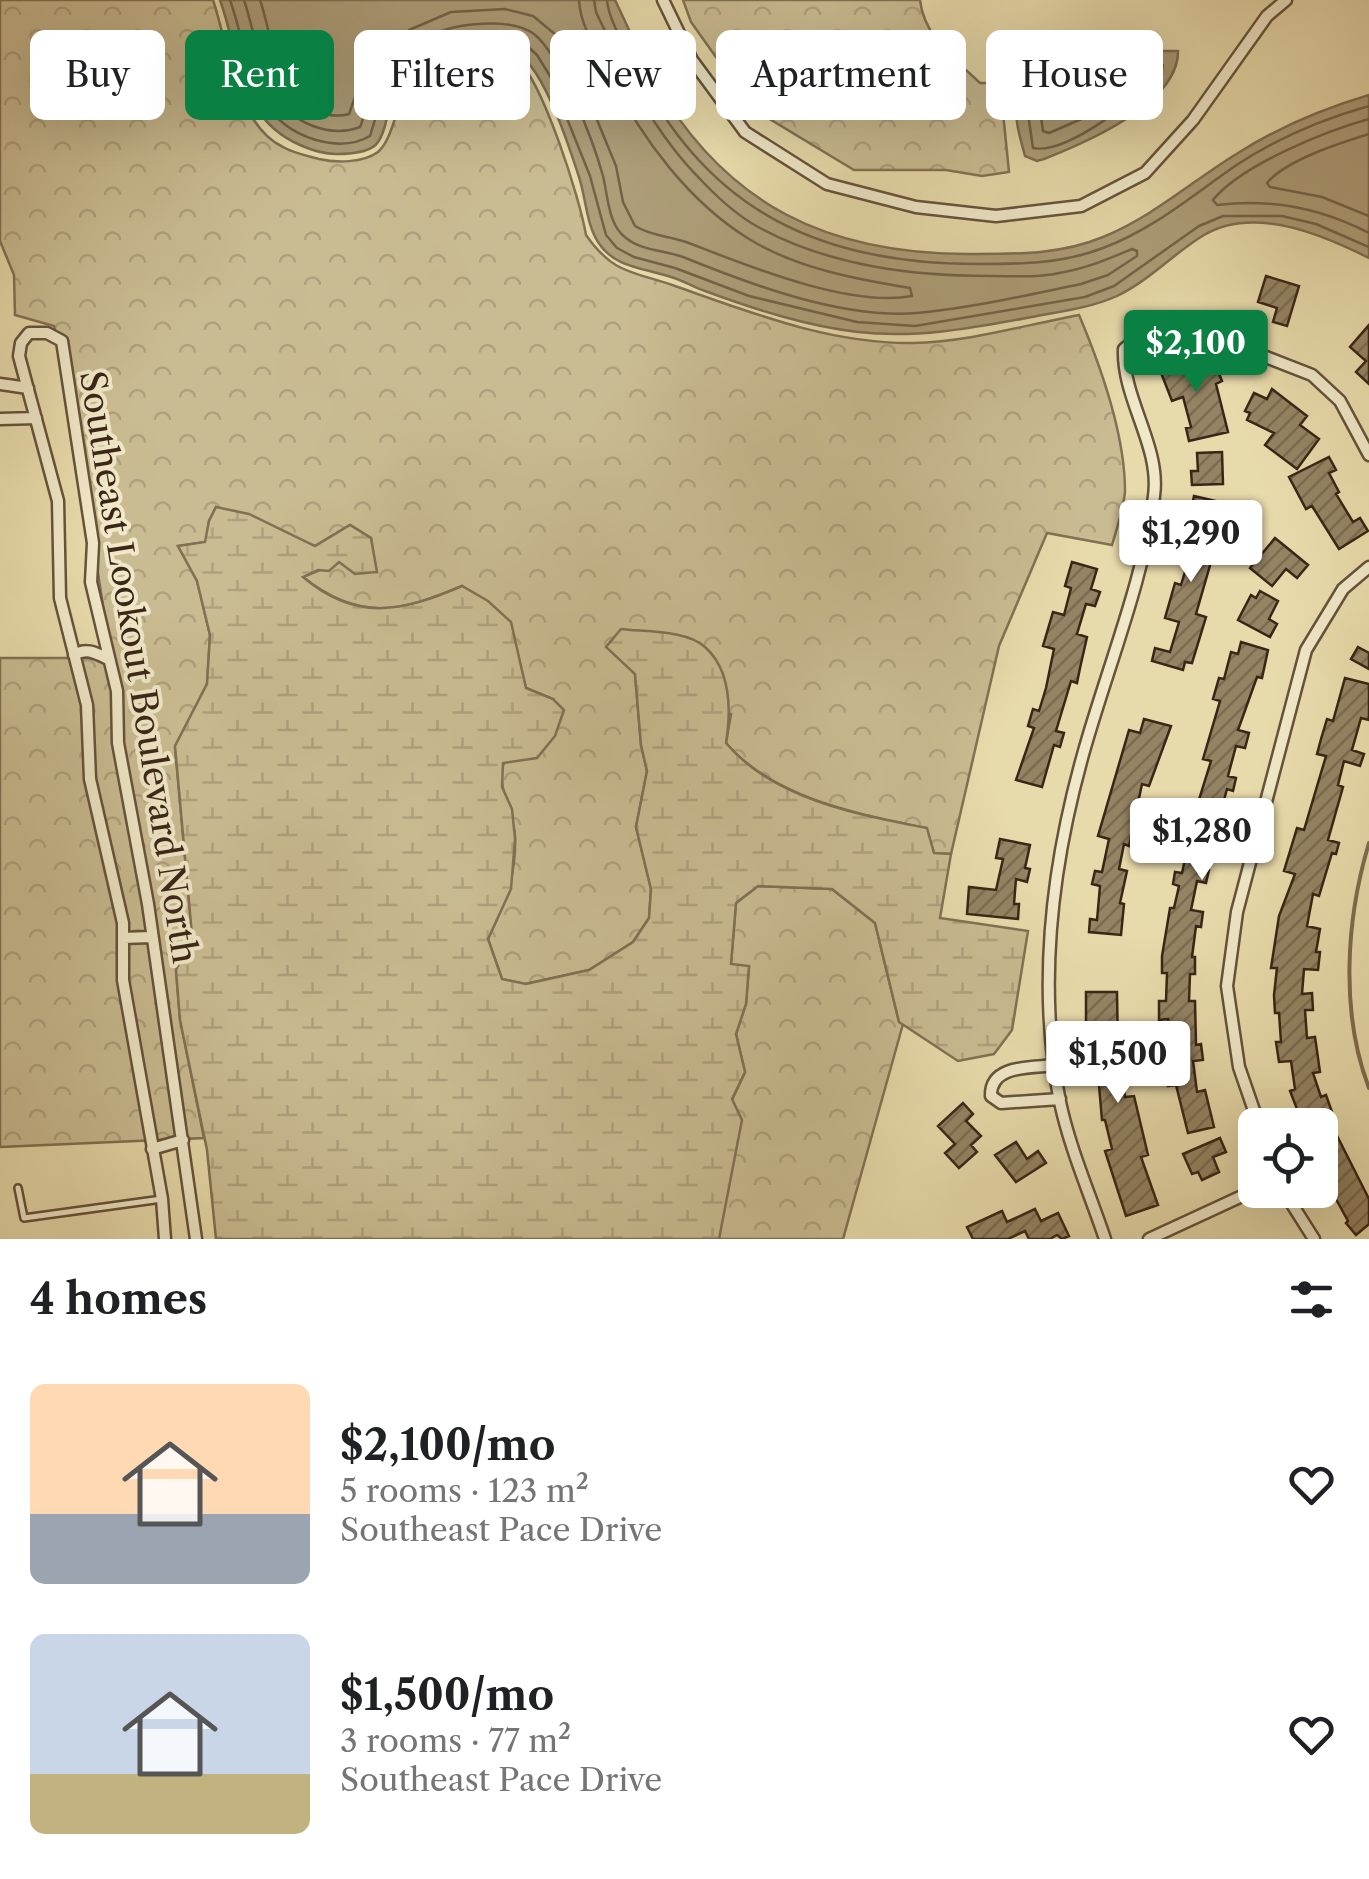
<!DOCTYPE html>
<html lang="en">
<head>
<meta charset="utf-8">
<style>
  :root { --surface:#fff; --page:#f6f6f6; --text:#202124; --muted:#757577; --accent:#0b8043 }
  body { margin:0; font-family:"Libre Caslon Text",serif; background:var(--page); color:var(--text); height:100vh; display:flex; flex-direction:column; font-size:38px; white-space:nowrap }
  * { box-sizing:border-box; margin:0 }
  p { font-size:32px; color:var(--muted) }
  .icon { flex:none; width:55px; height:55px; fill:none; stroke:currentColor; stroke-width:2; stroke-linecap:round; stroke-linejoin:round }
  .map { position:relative; height:1239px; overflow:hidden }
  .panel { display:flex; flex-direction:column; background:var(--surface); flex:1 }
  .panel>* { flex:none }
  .guide { position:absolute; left:30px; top:30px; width:1310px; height:90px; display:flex; gap:20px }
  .fabs { position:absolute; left:1238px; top:1108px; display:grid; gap:20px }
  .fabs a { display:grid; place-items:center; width:100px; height:100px; border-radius:15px; background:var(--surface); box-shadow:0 10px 40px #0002; font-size:50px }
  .price { position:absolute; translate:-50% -85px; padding:0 22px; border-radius:10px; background:#fff; color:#222; font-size:32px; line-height:65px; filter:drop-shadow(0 2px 5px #0008) }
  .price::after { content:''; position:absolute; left:50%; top:60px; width:30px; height:22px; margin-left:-15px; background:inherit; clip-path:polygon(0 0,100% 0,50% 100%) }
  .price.selected { background:var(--accent); color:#fff }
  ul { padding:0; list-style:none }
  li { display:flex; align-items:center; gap:30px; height:250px; padding:0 30px }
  li span { display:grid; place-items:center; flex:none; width:280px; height:200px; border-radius:15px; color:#555 }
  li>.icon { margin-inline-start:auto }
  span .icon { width:120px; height:120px; fill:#fffc; stroke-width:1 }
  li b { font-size:42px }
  h2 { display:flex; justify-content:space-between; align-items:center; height:120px; padding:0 30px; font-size:42px }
  .chip { padding:0 35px; border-radius:15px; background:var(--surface); box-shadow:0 10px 40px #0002; font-size:35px; line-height:90px }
  .chip.selected { background:var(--accent); color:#fff }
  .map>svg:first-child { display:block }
  .forest { fill:url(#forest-crowns); stroke:#827154; stroke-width:2.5 }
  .wetland { fill:url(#wetland-marsh); stroke:#827154; stroke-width:2.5 }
  .water { fill:#ad9d78; stroke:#7f6d51; stroke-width:2.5 }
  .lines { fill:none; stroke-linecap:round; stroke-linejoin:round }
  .shore { stroke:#746247; stroke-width:2.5 }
  .stream { stroke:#7f6d51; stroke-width:4 }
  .building { fill:url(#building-hatch); stroke:#3a2616; stroke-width:2.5 }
  .service-casing { stroke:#66533b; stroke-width:10 }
  .minor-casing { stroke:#66533b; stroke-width:15 }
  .service { stroke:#f0e8c8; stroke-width:5 }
  .minor { stroke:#f0e8c8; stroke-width:10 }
  .labels { text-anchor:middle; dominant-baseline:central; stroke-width:8; stroke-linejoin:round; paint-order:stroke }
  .street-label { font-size:35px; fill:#3a2616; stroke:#f0e8c8 }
</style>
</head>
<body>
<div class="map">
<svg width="1369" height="1239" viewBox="0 0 1369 1239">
  <defs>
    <pattern id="forest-crowns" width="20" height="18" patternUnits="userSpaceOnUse" patternTransform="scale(2.5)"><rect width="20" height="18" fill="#cabc92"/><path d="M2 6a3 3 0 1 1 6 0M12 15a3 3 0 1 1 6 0" fill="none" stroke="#aea17d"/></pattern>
    <pattern id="wetland-marsh" width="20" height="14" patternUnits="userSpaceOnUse" patternTransform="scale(2.5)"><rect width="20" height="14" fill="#cabc92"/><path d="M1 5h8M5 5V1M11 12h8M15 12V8" fill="none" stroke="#aea17d"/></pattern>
    <pattern id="building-hatch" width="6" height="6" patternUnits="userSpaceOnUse" patternTransform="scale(2.5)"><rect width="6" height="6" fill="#948463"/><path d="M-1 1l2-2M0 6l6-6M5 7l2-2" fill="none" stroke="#7a6c51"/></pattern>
  </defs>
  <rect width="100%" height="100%" fill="#e8dbab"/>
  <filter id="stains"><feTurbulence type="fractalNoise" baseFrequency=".002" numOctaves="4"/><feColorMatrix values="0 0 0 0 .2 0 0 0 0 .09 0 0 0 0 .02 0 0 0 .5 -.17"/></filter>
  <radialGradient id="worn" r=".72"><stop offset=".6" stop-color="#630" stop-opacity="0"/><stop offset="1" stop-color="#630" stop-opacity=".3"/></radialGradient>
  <!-- forest -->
  <path class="forest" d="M0,0H213C228,44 236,125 283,147C293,153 308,156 319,159C336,163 363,163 378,152C390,141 394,119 400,104C405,93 419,77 429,69C444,59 503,47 517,59C543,82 580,199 586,235C614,275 633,271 675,286C752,313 830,344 913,343C968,342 1025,325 1079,315C1101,367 1125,434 1125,491C1124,508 1117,528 1112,545L1047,533L999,646L951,854L934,853L926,828C858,814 774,799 726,743L731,714L635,674L641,745L647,771L636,827L651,889L649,918L633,942L589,970L525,984L502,979L488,939C504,903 517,876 515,835C513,812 494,782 505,760C516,739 538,718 553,699L526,688L517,657L462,586C399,613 358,621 303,577L339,562L376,572L371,538L350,525L315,546L216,507L209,521L206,542L178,546L197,581L210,635L207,684L175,747L192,935L176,971L180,1019L204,1138L0,1147V658H111L71,397L54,326L15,315L14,275L0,241Z
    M683,0H920C924,37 955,59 980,83H1000L1009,172L982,176L946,170H854L763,115L740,91L691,22Z
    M758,886L832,889L875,923L899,1022L903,1024L843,1239H719L732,1100L745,1072L736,1034L746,1004L749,967L731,964L736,903Z"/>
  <!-- wetland -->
  <path class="wetland" d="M216,507L249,514L315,546L350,525L371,538L377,572L355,574L339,562L329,571L318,570L303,577C356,622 402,612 462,586L488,601L511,622L526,688L553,699L564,710L555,736L537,758L503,763L502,787L512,809L515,839L511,889L488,939L502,979L526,984L589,970L633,942L649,918L651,889L636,827L647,771L641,745L635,674L606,647L621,629C644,632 687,630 705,647C731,670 731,711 726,743C773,799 858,815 927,828L934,853L951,854L940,918L1028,931L1012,1030L994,1054L958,1061L899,1022L875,923L832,889L758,886L736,903L731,964L749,966L746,1004L736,1034L745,1072L732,1099L742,1120L719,1239H216L207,1150L180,1020L176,970L192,935L175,746L207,684L210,635L197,581L178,546L205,542L209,521Z"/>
  <!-- water -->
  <path class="water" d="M220,0H615C628,27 640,56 655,82C727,206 828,254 969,254C1015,254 1060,255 1103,237C1154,216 1192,181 1238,153C1279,127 1322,109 1369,95V258C1323,235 1254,205 1204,235C1174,253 1150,280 1117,296C1093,307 1064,311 1037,316C977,327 919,339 858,332C806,326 754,309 705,291C693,287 682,280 671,277C645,268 614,268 598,242C586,223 586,198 579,177C569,146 541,57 509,48C464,35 417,62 393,99C386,112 387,130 378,142C371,153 349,154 336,154C324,154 311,150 300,145C238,118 240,56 220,0Z
    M1164,51H1178C1179,103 1085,143 1044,159L1037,161L1025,156C1021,140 1013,118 1018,102C1028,69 1133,56 1164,51Z"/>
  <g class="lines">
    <!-- shore -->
    <path class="shore" d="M230,0C250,56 248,120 316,140C334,145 353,146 370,136L382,97L421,55L454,39L504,36L523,42L537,55L550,76L590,176L606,235L617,248L634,257L675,268L749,296L857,322L915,326L1085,297L1114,286L1199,226L1223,216H1282L1316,224L1369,247
      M244,0C260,47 260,106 313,126C329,132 344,133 360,127C365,116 366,102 372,91C391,56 428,29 468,25C489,23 515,21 534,34C560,54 594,143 603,176C608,196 608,225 626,238C642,251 664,250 683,257C752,285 842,319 917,313C972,308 1027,295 1081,284L1108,275L1137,256V251L1132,249C1108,259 1085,269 1059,273C1037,278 1013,276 990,276C912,276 831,266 760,228C739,217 718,198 701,180C654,133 624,72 596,12L594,0
      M260,0C274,39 272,94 317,111C328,116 338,117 349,114L361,80L409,30L451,12L505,9L533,16L556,35L574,64L616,166L623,202L635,226C651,236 669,236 686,242C746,265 849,308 912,296L910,288C855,279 796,268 749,239C689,202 642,139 611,77C599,54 580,27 579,0
      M607,0C609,23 627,48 637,69C708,212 822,264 977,264C1020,264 1062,264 1103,248C1154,229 1194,194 1238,164C1278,138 1323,119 1369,106
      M1157,62L1163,65L1162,71C1140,97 1067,155 1033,148L1027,107C1042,76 1125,68 1157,62Z
      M1124,81L1128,84L1127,90L1093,114L1049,133L1043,131L1040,110L1046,103Z
      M1369,119C1326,131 1241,165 1213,200L1217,205C1272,198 1321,208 1369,233
      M1369,134C1340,143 1286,160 1267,183L1270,187L1322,197L1369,216"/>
    <!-- stream -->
    <path class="stream" d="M1369,843C1346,919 1340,1013 1369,1088"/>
  </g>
  <!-- building -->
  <path class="building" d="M1266,276L1299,286L1287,326L1273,322L1277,308L1258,302Z
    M1369,325V384L1356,372L1366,361L1350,347Z
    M1189,353L1196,369L1214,362L1222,381L1216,384L1228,432L1189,441L1186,428L1191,427L1183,397L1172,401L1158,365Z
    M1272,389L1307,416L1300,425L1319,439L1297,469L1265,445L1274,433L1247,420L1250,413L1245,411L1254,393L1267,399Z
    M1222,452L1223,484L1192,485L1191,471H1198L1197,453Z
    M1329,457L1336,470L1329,473L1339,492L1336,494L1353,522L1360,518L1368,531L1339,549L1312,506L1306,509L1289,477Z
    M1194,496L1224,503L1219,525L1210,523L1205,544L1219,548L1215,563L1211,562L1196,614L1206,617L1192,663L1185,662L1183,670L1152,661L1155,648L1170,652L1179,622L1165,618L1175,583L1181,585L1190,555L1182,553Z
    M1275,538L1308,565L1297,578L1286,569L1272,586L1250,568Z
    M1072,562L1097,569L1091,589L1100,592L1095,606L1086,604L1077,634L1087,637L1080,668L1077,683L1071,681L1056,731L1064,733L1060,747L1054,745L1042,787L1016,780L1034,728L1028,726L1033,709L1039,711L1046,688L1054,649L1043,646L1053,612L1064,615L1071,588L1065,586Z
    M1260,591L1278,601L1269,619L1277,624L1270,637L1238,620L1251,595L1256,598Z
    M1241,642L1268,650L1262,678L1257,677L1238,730L1249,733L1245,748L1236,746L1228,776L1236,778L1233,791L1227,789L1221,811L1214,810L1206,840L1212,842L1204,869L1209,870L1206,883L1197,881L1191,910L1203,912L1201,927L1196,926L1192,957H1195V974H1190L1189,1001H1195L1196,1045L1201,1044L1203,1060L1193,1061L1197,1092L1205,1090L1214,1127L1188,1133L1176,1085L1168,1086L1164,1057H1170L1168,1019L1159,1020V1001H1166L1167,973H1162V956L1170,908H1174L1179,886L1173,884L1175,872L1182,873L1186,855L1183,854L1189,834L1181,832L1184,820L1192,822L1211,761L1203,759L1220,701L1213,699L1219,678L1224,679L1231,652L1238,654Z
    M1358,647L1369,653V669L1351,659Z
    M1345,678L1369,684V720L1361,718L1352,750L1364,754L1360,766L1344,761L1338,785L1343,787L1328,840L1339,843L1336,854L1332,853L1319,896L1313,894L1307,926L1320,929L1316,952H1320L1318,970L1304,969L1302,994L1312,993L1313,1010H1305L1307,1038L1315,1037L1320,1072L1313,1073L1321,1097L1326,1095L1332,1112L1326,1114L1369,1199V1224L1356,1235L1346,1223L1348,1221L1320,1170V1116L1298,1124L1293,1110L1297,1109L1290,1091L1295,1089L1291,1061L1279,1062L1276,1042H1281L1279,1013H1275L1274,995L1277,968H1271L1279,916L1295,874L1284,871L1297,828L1304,830L1326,756L1317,754L1321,739L1327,719L1333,721Z
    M1144,719L1171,726L1149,786L1142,784L1129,846L1124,844L1119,869L1127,871L1120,903L1124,904L1121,935L1089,932L1090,919L1097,920L1100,886L1092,884L1095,871L1102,872L1109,839L1098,836L1129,730L1140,733Z
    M1000,839L1030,845L1025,868L1030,869L1027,882L1016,879L1014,904H1019L1018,919L967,914L969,887L996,890L1003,859L996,858Z
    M1086,992H1117L1118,1052L1127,1051L1129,1071L1122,1072L1125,1097L1134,1096L1148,1155L1141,1157L1158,1205L1126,1216L1105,1151L1112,1149L1105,1120H1102L1098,1074L1093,1075L1091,1026H1086Z
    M963,1103L973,1114L966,1121L981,1136L971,1145L977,1152L959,1168L945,1153L955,1144L938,1126Z
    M1220,1138L1226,1152L1213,1157L1219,1172L1202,1180L1198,1172L1192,1174L1183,1154Z
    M1016,1142L1027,1159L1038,1151L1046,1163L1016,1182L995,1155Z
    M1035,1209L1041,1221L1058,1213L1069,1236L1062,1239L1057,1235L1050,1239H1029L1025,1231L1008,1239H973L967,1227L1002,1211L1007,1222Z"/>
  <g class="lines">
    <defs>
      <path id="service" d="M18,1188L24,1218L162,1199"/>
      <path id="minor" d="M663,0L692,60L745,132L827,184L916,207L996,216L1081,206L1145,173L1193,120L1267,16L1286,0
        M0,384L28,388
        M0,419L36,418
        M74,655C86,647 96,653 108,659
        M123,938L151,937
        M1055,1065C1032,1068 990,1064 991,1096L1001,1103L1060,1099
        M1259,1125L1239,1067L1227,986L1237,912L1306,650L1343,589L1369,567
        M152,1149L183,1140
        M1283,1190L1314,1239
        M165,1239L162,1199L123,980V923L90,779L87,705L60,598L58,501L19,356L21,343L29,333H47L62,341L93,543L91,582L117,691L118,743L148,904L196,1239
        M1105,1239C1090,1194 1070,1149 1060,1102C1037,987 1052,864 1084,751C1107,669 1144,579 1154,496C1161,446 1122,399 1124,349L1141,335L1162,327L1194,329L1312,375L1340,401L1369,455
        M1149,1239L1255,1190"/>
    </defs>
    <!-- service casing -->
    <use href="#service" class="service-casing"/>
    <!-- minor casing -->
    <use href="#minor" class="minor-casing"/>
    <!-- service -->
    <use href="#service" class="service"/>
    <!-- minor -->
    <use href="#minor" class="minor"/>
  </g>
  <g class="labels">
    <!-- street labels -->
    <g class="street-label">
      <text transform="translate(139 667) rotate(81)">Southeast Lookout Boulevard North</text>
    </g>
  </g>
  <rect width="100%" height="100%" filter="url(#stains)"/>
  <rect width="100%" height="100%" fill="url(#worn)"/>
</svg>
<div class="fabs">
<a><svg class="icon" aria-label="locate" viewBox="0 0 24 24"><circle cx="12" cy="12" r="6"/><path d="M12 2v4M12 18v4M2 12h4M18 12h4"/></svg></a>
</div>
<b class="price selected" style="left:1196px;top:395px">$2,100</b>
<b class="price" style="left:1191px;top:585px">$1,290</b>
<b class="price" style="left:1202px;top:883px">$1,280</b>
<b class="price" style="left:1118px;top:1106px">$1,500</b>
<div class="guide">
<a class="chip">Buy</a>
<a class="chip selected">Rent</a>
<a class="chip">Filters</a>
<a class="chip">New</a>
<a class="chip">Apartment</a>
<a class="chip">House</a>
</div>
</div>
<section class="panel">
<h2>4 homes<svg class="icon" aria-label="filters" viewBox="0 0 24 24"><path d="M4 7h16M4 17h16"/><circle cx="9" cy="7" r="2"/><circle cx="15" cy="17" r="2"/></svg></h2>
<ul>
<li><span style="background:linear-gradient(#ffd9b3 65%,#9aa5b1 0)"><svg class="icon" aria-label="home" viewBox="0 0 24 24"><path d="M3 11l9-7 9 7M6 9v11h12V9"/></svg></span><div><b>$2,100/mo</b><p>5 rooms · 123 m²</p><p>Southeast Pace Drive</p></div><svg class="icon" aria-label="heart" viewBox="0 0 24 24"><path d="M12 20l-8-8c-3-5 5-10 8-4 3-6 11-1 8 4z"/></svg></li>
<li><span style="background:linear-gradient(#c9d6e8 70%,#c2b280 0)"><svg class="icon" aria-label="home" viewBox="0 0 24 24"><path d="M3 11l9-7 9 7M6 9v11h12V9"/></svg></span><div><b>$1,500/mo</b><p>3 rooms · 77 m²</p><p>Southeast Pace Drive</p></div><svg class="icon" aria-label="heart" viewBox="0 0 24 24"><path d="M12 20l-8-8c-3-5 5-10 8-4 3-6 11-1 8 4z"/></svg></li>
</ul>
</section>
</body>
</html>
